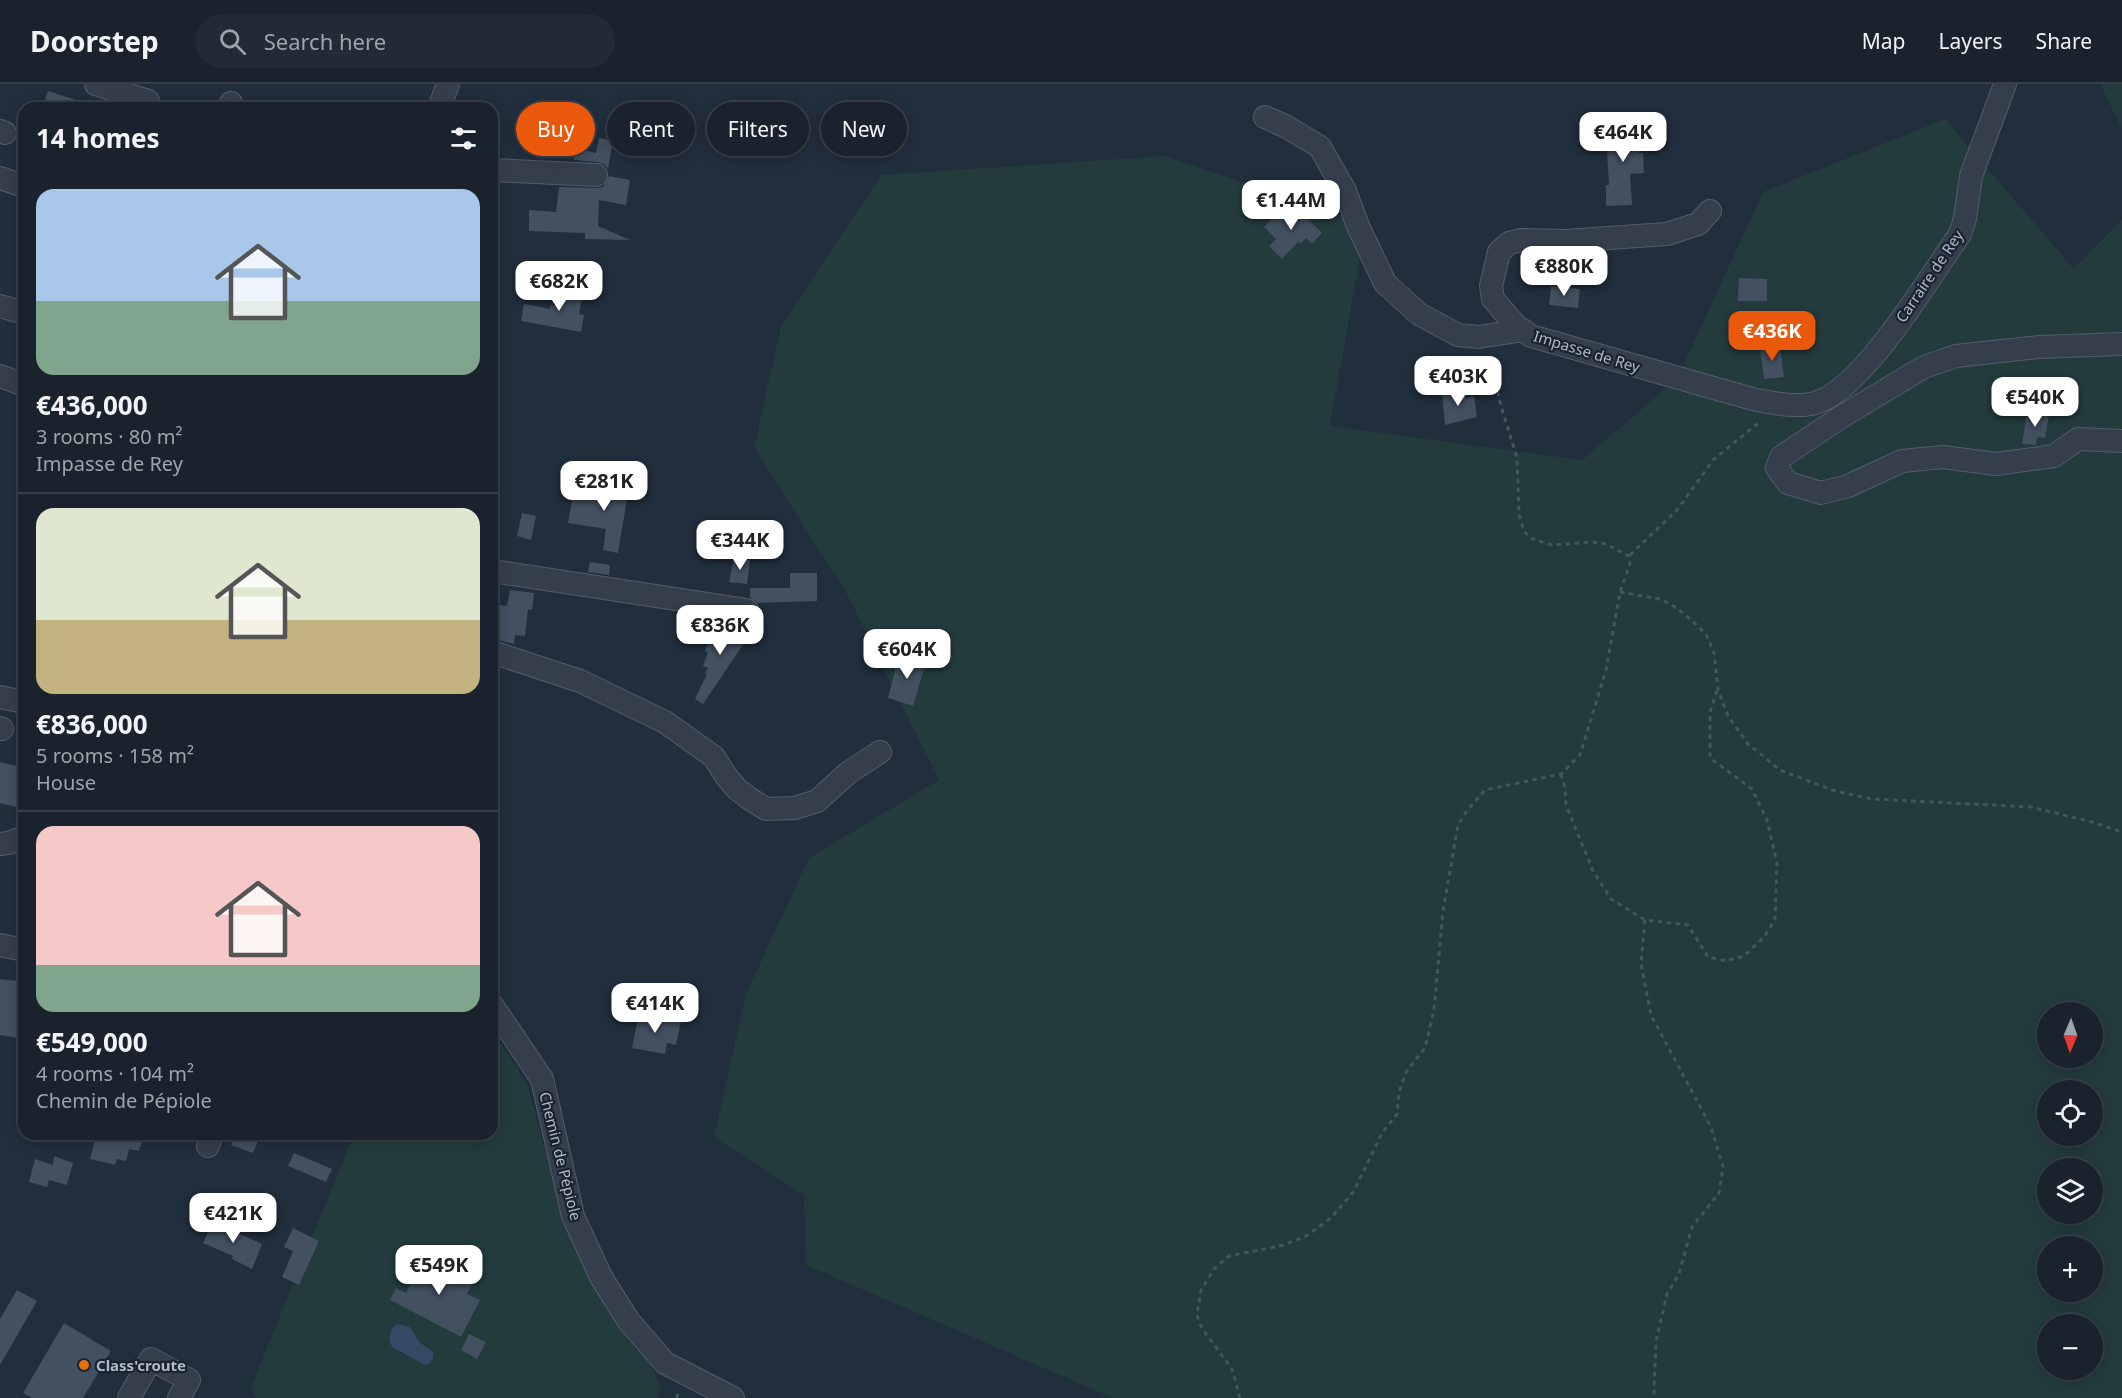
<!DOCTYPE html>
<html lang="en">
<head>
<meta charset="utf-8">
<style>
  :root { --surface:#19222d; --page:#222a35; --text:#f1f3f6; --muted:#9fa4aa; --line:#373f49; --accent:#ea580c }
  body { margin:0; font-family:"Noto Sans",sans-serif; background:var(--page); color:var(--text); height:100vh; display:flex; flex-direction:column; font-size:22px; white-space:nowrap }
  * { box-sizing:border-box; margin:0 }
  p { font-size:20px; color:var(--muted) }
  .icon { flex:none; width:33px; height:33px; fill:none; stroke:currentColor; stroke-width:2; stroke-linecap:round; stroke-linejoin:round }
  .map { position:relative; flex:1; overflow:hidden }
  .side { position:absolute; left:18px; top:18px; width:480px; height:1038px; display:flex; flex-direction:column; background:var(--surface); border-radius:18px; box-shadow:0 3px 15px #0003,0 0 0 2px var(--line) }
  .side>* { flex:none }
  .guide { position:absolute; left:516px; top:18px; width:570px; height:54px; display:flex; gap:12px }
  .needle { width:39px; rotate:182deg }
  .fabs { position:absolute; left:2037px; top:918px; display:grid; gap:12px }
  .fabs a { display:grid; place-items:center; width:66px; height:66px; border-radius:50%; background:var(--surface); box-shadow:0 3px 15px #0003,0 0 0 2px var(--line); font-size:30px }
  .price { position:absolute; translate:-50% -51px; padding:0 14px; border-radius:12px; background:#fff; color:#222; font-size:20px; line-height:39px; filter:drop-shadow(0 2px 3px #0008) }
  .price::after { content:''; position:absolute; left:50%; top:36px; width:18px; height:14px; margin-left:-9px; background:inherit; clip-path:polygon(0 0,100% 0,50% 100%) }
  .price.current { background:var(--accent); color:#fff }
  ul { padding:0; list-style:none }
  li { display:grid; align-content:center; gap:12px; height:318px; padding:0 18px }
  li+li { border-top:2px solid var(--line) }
  li span { display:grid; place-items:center; height:186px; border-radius:18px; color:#555 }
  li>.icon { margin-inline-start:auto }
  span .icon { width:108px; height:108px; fill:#fffc; stroke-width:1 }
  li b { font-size:26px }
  h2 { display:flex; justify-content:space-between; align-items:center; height:72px; padding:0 18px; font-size:26px }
  .pill { padding:0 21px; border-radius:27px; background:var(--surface); box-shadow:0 3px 15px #0003,0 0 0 2px var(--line); font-size:21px; line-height:54px }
  .pill.current { background:var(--accent); color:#fff }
  header { display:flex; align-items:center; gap:36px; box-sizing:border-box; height:84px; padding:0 30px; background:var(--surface); border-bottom:2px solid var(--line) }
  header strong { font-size:28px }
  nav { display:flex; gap:33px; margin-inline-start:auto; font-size:21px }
  .search { width:420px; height:54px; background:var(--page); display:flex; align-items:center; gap:15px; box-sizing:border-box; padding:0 21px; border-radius:33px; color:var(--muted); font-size:22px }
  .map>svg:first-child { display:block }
  .green { fill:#233b3d; fill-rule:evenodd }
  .water { fill:#344a64 }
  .building { fill:#425060 }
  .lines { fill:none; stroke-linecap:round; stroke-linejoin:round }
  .minor-casing { stroke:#535d6a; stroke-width:24 }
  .path { stroke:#41585a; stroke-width:3; stroke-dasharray:4.5 4.5; stroke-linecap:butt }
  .minor { stroke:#353f4c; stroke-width:22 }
  .food-dot { fill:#e8710a; stroke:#1a2431; stroke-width:2 }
  .labels { text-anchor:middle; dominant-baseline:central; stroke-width:4.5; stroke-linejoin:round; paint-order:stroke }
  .street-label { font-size:15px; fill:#b0bac8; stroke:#1a2431 }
  .poi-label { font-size:15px; font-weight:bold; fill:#b0bac8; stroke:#1a2431; text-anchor:start }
</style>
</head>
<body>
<header>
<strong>Doorstep</strong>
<div class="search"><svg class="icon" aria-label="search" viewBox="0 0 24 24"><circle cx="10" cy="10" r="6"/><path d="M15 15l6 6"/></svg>Search here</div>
<nav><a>Map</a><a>Layers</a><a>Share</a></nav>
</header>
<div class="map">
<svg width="2122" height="1314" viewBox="0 0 2122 1314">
  <rect width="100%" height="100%" fill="#212e3c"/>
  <!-- green -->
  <path class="green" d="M2100,0H2122V45Z
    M1945,35L2074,185L2122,135V1314H1113L806,1181L804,1111L714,1053L746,910L809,774L939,696L848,512L754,363L781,242L881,91L1165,72L1366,140L1330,342L1582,376L1677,295L1763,108ZM2048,928H2092V974H2048ZM2048,1006H2092V1052H2048ZM2048,1084H2092V1130H2048ZM2048,1162H2092V1208H2048ZM2048,1240H2092V1286H2048Z
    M492,945L528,1002L562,1132L594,1204L648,1274L660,1303L658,1314H256L251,1303L354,1050H492Z"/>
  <!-- water -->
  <path class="water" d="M397,1240L410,1243L419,1258L433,1268V1273L430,1279L425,1281L392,1263C388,1255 388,1246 397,1240Z"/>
  <!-- building -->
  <path class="building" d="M48,7L92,21V24H42Z
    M1634,37V48H1638L1639,69H1643L1644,89L1630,90L1632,121L1606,122V101H1609L1606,50L1615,49V38Z
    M619,48L673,63L672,68L615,66Z
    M599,54L613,57L608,85L604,80L597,78L574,76L577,64L596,69Z
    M609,92L630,96L626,121L599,116L598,142L630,156L585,155V149L529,147V126L556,128L559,103L596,104L603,103Z
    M1282,124L1290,132L1297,124L1322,149L1312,160L1306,154L1300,160L1298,158L1282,175L1269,162L1276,155L1264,143Z
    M1739,194L1767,195V217H1738Z
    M567,201L584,204L579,230L584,231L581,248L521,237L524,220L550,225L551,221L562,223Z
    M1551,202L1580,205L1578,224L1549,221Z
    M1780,261L1784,293L1764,295L1760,263Z
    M1465,305L1466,314L1474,312L1477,333L1445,341L1442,309Z
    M2027,329L2049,331L2045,354L2037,353L2036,361L2022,360Z
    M616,388L631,391L618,469L603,466L606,445L568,439L573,411L611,418Z
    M522,429L536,432L531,456L517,452Z
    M734,474L750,476L747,500L729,498Z
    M590,478L610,481L609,491L588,488Z
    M790,489H817V517L758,519L750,513V504H790Z
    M510,506L534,509L532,526L528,525L525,552L515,551L514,560L495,555V549H492L494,520L507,522Z
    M718,535L749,552L703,620L695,615L707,590L705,589L708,584L703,582L708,568L705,567Z
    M908,573L926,578L913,622L888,614L895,587L893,582L895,577Z
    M0,678L24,684V725L0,719Z
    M0,895L24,898V919L19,954L0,951Z
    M639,929L681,938L676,961L667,959L665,970L632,964Z
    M92,1050H133L143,1054L139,1067L129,1065L126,1077L117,1075L115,1081L90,1075L95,1056H91Z
    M236,1050H261L253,1069L231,1061Z
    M294,1069L332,1085L326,1098L288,1082Z
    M54,1072L73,1079L67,1101L49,1096L47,1103L29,1098L35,1075L53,1081Z
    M213,1137L262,1160L252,1185L232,1175L233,1172L203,1159Z
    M293,1144L319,1157L299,1201L282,1193L293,1167L284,1163Z
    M425,1171L474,1197L467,1210L480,1216L461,1253L390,1216L396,1204L406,1209Z
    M17,1206L37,1217L0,1281V1235Z
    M64,1239L111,1267L83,1314H32L23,1309Z
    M469,1250L486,1258L477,1275L461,1266Z"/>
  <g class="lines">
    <defs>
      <path id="minor" d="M96,0L148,17
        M229,24L231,19
        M439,24L448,0
        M1265,33L1285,42L1320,63L1345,107L1358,142L1385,199L1419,230L1458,251L1479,253L1523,246
        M0,47L5,49
        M492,86L596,91
        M0,94L24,102
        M1710,127L1698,140L1667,150L1565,157L1521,156L1509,159L1499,168L1491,202L1493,215L1516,242L1531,252L1756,316C1774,319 1798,324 1815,319C1863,306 1930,192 1960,150L1965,134L1971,92L2005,0
        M0,222L24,229
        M2122,260L2039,263L1956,272L1924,283L1841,333L1781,373L1777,384L1788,399L1821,409L1848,402L1902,377L1943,373L1996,380L2054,372L2078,355L2122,357
        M0,292L24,301
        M492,487L747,526
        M492,568L580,597L665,638L714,673L726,692L737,705L750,715L766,725L795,724L817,717L848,689L880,668
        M0,613L24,618
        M0,644L2,645
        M0,760L9,759L24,753
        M0,861L24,866
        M492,921L542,995L573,1132L601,1193L628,1236L665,1279L733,1314
        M208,1062L212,1050
        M129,1314L151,1275L189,1296L179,1314"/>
    </defs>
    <!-- minor casing -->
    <use href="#minor" class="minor-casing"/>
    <!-- path -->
    <path class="path" d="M1630,471L1677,426L1714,375L1761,337
      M1620,508L1660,515L1677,524L1699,543L1707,552L1714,569L1718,606L1728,632L1748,660L1780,686L1835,707L1872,715L2031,723L2092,738L2122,748
      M1561,690L1565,704L1566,721L1593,787L1611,815L1645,836L1688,841L1708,873L1726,877L1744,872L1765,852L1775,835L1777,779L1767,736L1752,705L1710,674V628L1717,607
      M1645,836L1641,880L1651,931L1711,1043L1723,1083L1719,1109L1692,1143L1679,1190L1667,1210L1656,1257L1654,1308L1656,1314
      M677,1314L678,1306
      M1240,1314L1232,1285L1203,1246L1199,1238L1197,1230L1201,1206L1214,1185L1229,1172L1284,1161L1306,1152L1331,1134L1354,1107L1382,1049L1397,1030L1399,1008L1406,988L1425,964L1434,926L1443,827L1458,741L1466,728L1485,706L1561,690L1580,671L1606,586L1620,508L1630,480L1629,472L1606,460L1592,458L1552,461L1530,454L1524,447L1519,431L1517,374L1501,322L1491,277L1493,271"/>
    <!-- minor -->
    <use href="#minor" class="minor"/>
  </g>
  <!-- markers -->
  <circle class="food-dot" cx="84" cy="1281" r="6"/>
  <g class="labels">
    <!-- street labels -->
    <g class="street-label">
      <text transform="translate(1929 192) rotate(-56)">Carraire de Rey</text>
      <text transform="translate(1587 267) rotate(17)">Impasse de Rey</text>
      <text transform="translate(561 1072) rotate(76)">Chemin de Pépiole</text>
    </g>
    <!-- poi labels -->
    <g class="poi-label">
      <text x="96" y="1281">Class'croute</text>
    </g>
  </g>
</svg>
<div class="fabs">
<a><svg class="needle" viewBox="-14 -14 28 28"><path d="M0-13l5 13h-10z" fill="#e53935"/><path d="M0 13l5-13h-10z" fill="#9fa4aa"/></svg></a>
<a><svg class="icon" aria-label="locate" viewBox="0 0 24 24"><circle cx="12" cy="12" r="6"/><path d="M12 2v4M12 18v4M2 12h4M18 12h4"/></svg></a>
<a><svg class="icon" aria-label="layers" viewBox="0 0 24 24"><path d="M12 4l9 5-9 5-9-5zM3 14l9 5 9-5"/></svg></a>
<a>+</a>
<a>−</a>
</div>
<b class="price" style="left:1623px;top:79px">€464K</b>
<b class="price" style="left:1291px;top:147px">€1.44M</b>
<b class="price" style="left:1564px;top:213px">€880K</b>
<b class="price" style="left:559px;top:228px">€682K</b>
<b class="price current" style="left:1772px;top:278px">€436K</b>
<b class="price" style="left:1458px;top:323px">€403K</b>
<b class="price" style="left:2035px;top:344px">€540K</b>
<b class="price" style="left:604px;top:428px">€281K</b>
<b class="price" style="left:740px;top:487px">€344K</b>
<b class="price" style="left:720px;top:572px">€836K</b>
<b class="price" style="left:907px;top:596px">€604K</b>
<b class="price" style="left:655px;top:950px">€414K</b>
<b class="price" style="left:233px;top:1160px">€421K</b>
<b class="price" style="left:439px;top:1212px">€549K</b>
<div class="guide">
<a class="pill current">Buy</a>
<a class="pill">Rent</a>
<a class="pill">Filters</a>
<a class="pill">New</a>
</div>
<section class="side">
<h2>14 homes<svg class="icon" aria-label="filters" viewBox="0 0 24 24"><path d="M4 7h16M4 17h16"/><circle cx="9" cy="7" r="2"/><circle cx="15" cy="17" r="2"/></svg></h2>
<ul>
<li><span style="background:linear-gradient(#a9c7e8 60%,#7fa58c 0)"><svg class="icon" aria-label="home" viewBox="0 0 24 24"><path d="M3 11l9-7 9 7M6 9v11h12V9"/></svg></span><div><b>€436,000</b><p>3 rooms · 80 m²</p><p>Impasse de Rey</p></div></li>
<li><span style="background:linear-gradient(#dfe7d0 60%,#c2b280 0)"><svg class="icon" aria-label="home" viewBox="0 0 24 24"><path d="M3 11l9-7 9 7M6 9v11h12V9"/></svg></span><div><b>€836,000</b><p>5 rooms · 158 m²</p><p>House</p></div></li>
<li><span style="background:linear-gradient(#f6c9c9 75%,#7fa58c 0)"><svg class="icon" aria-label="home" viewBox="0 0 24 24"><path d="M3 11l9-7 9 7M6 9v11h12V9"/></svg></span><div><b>€549,000</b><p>4 rooms · 104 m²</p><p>Chemin de Pépiole</p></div></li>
</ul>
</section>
</div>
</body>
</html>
